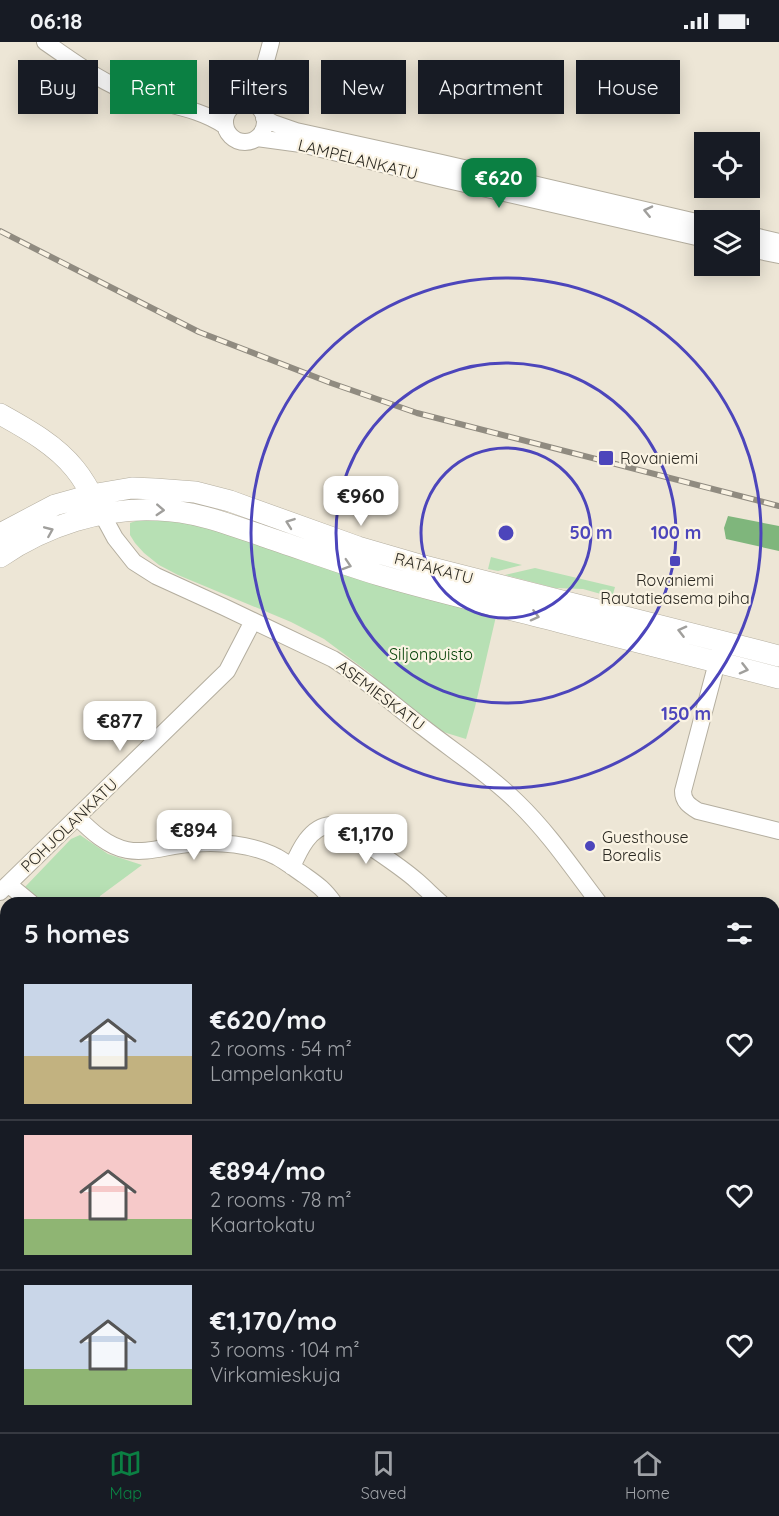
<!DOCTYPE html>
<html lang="en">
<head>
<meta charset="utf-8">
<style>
  :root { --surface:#171b24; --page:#242831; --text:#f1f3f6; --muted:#9ea1a6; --line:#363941; --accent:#0b8043 }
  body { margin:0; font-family:Quicksand,sans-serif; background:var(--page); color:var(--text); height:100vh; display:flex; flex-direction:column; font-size:22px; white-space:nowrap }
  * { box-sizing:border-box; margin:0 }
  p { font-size:20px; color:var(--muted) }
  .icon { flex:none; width:33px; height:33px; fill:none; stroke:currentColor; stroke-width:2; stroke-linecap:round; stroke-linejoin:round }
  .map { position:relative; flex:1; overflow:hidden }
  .panel { position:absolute; left:0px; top:855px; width:780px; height:536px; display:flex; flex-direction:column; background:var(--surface); border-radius:18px 18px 0 0; box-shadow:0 3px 15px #0003 }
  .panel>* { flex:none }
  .guide { position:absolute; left:18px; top:18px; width:744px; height:54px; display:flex; gap:12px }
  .fabs { position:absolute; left:694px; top:90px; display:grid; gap:12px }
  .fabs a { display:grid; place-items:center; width:66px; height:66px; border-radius:0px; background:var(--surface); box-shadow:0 3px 15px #0003; font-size:30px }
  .price { position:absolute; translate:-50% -51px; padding:0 14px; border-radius:12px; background:#fff; color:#222; font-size:20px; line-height:39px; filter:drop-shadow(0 2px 3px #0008) }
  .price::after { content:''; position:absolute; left:50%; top:36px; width:18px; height:14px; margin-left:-9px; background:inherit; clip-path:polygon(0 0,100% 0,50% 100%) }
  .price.current { background:var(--accent); color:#fff }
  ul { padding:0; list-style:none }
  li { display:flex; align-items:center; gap:18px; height:150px; padding:0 24px }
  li+li { border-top:2px solid var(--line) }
  li span { display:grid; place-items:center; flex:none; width:168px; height:120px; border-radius:0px; color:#555 }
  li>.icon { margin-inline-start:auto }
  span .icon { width:72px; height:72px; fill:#fffc; stroke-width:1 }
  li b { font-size:26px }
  h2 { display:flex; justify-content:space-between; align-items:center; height:72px; padding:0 24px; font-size:26px }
  .pill { padding:0 21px; border-radius:0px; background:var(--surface); box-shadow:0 3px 15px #0003; font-size:21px; line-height:54px }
  .pill.current { background:var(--accent); color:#fff }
  .status { display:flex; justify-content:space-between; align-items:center; height:42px; padding:0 30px; background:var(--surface); direction:ltr }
  .status svg { height:16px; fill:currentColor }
  .tab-bar { display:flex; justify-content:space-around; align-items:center; height:84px; border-top:2px solid var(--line); background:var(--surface); font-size:16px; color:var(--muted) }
  .tab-bar a { display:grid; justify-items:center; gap:3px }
  .tab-bar .current { color:var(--accent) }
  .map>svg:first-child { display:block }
  .green { fill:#b7e0b4 }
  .forest { fill:#7fb67c }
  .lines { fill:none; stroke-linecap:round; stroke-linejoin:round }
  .minor-casing { stroke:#b4ae9f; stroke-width:18 }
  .major-casing { stroke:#b4ae9f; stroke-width:22 }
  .minor { stroke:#fff; stroke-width:16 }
  .major { stroke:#fff; stroke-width:21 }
  .rail-casing { stroke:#908b80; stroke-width:6 }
  .rail { stroke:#faf3e3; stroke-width:4; stroke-dasharray:11; stroke-linecap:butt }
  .oneway { stroke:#a09f9c }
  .ring { fill:none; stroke:#4c45bb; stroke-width:3 }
  .poi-dot { fill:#4c45bb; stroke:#faf3e3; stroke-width:2 }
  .labels { text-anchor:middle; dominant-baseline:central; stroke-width:4.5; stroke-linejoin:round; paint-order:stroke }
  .street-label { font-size:16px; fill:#2b2922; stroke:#faf3e3 }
  .poi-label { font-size:16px; fill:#2b2922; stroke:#faf3e3; text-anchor:start }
  .park-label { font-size:16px; fill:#013f03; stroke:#faf3e3 }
  .centre { fill:#4c45bb; stroke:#faf3e3; stroke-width:3 }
  .ring-label { font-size:18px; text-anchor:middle; font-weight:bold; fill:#4c45bb; stroke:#faf3e3; stroke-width:4.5; stroke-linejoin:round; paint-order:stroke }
</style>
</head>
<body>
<div class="status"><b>06:18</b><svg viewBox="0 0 49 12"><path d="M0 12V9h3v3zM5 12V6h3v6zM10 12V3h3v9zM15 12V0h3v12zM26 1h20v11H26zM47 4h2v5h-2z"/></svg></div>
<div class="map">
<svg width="779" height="1390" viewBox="0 0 779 1390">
  <rect width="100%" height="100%" fill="#ede6d6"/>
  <!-- green -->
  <path class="green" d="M183,477L497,570L475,665L466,697L440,689L392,653L371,632L324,597L291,580L178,533L159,523L144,511L135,501L130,493V481L139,478Z
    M491,515L522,523L498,529L488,527Z
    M535,526L615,545L613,552L608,554L583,547L555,546L505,533Z
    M80,793L108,812L142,823L100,854L99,861H42L24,846L71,797Z"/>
  <!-- forest -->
  <path class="forest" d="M728,474L779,484V509L726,497L724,486Z"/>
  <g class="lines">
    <defs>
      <path id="minor" d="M45,0C73,19 100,40 133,52C163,63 198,65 225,84
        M225 80a20 20 0 1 1 40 0a20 20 0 1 1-40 0Z
        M261,68C255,46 266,22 271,0
        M264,76L273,81L296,89L442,121L705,182
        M257,96L301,102L439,136L705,197
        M750,193L779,200
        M750,207L779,213
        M102,472L115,496L134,520L156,534L224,565L333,617C365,637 394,663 424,686C456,711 490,733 518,761C549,791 573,827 599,861
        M720,609L683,749C683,760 690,764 698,769L779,789
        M77,775C91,789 107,804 127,808C148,812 169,803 191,802C218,799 252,802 277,815C286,820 295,827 304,833C318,843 324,847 334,861
        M292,825C299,809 310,784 331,783C342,783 406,829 417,839C425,846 433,854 441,861
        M8,842L31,861
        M0,850L227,629L253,579
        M774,1049L779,1052
        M0,1077L6,1080
        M774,1212L779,1204
        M0,1299L6,1302
        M171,1384L181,1390
        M612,1384L623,1390
        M72,1390L75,1384
        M263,1390L266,1384
        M472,1390L475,1384
        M664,1390L667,1384"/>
      <path id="major" d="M0,372C27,387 56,403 75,427C84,438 91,451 97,463
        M0,492L55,463L91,453L132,446L155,447L195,450L230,459L358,505L420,523L779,614
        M0,515C45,484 103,465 158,468C195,469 228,482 263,494C302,507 340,521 379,533C440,551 502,565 564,581C635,599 707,617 779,636"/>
    </defs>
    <!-- minor casing -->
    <use href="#minor" class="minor-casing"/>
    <!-- major casing -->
    <use href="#major" class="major-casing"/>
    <!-- minor -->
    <use href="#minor" class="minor"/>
    <!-- major -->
    <use href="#major" class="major"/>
    <defs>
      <path id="rail" d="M0,189L199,290L331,341L417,371L779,464"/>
    </defs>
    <!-- rail casing -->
    <use href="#rail" class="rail-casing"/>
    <!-- rail -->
    <use href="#rail" class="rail"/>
  </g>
  <!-- one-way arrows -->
  <defs><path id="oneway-chevron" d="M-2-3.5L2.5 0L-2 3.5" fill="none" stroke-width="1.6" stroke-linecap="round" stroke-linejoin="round" transform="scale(1.5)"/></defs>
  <g class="oneway">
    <use href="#oneway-chevron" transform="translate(648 169) rotate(-167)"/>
    <use href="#oneway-chevron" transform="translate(160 468) rotate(3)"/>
    <use href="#oneway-chevron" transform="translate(290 481) rotate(-160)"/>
    <use href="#oneway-chevron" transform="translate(49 489) rotate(-23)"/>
    <use href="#oneway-chevron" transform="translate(347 523) rotate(18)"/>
    <use href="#oneway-chevron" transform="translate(535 574) rotate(14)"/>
    <use href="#oneway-chevron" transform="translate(682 589) rotate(-166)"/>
    <use href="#oneway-chevron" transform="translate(744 627) rotate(14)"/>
  </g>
  <!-- distance rings -->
  <g class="ring">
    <circle cx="506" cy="491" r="85"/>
    <circle cx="506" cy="491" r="170"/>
    <circle cx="506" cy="491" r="255"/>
  </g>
  <!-- markers -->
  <g class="poi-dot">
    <rect x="598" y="408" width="16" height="16" rx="3"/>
    <rect x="669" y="513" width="12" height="12" rx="3"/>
    <circle cx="590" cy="804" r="6"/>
  </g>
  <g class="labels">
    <!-- street labels -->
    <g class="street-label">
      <text transform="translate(358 117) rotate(14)">LAMPELANKATU</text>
      <text transform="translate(434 526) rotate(15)">RATAKATU</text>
      <text transform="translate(381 653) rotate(37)">ASEMIESKATU</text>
      <text transform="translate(69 783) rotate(-44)">POHJOLANKATU</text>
    </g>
    <!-- poi labels -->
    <g class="poi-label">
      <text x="620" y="416">Rovaniemi</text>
      <text x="675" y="538" text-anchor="middle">Rovaniemi<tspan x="675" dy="18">Rautatieasema piha</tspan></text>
      <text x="602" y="795">Guesthouse<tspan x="602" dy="18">Borealis</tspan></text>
    </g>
    <!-- park labels -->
    <g class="park-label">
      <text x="431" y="612">Siljonpuisto</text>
    </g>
  </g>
  <circle cx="506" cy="491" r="9" class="centre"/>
  <g class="ring-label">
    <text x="591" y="497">50 m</text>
    <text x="676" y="497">100 m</text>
    <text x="686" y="678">150 m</text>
  </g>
</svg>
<div class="fabs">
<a><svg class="icon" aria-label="locate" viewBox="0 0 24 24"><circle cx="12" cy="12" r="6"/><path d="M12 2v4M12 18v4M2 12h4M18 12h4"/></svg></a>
<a><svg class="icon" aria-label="layers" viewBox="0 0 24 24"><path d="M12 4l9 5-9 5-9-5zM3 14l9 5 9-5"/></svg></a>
</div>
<b class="price current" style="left:499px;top:167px">€620</b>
<b class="price" style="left:361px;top:485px">€960</b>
<b class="price" style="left:120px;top:710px">€877</b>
<b class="price" style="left:194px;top:819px">€894</b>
<b class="price" style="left:366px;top:823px">€1,170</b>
<div class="guide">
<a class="pill">Buy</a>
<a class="pill current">Rent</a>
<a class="pill">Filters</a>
<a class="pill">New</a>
<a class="pill">Apartment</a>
<a class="pill">House</a>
</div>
<section class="panel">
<h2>5 homes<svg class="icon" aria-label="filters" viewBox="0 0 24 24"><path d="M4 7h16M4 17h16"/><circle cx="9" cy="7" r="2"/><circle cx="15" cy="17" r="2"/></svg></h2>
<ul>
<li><span style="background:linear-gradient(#c9d6e8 60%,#c2b280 0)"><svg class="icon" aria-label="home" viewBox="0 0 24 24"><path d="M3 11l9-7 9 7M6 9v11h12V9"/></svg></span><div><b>€620/mo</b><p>2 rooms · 54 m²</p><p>Lampelankatu</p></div><svg class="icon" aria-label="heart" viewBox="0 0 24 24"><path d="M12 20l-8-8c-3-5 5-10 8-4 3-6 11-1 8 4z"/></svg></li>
<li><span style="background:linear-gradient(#f6c9c9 70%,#8fb573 0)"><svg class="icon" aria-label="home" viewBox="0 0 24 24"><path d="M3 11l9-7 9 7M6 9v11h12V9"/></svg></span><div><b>€894/mo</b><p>2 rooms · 78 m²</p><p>Kaartokatu</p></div><svg class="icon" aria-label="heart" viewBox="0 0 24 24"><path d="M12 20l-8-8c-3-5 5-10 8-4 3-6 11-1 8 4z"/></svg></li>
<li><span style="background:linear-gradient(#c9d6e8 70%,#8fb573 0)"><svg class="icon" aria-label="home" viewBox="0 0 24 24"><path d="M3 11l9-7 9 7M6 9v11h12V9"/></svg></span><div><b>€1,170/mo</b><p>3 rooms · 104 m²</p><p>Virkamieskuja</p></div><svg class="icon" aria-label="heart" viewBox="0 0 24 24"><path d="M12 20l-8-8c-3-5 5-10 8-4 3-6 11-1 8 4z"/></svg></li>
</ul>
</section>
</div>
<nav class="tab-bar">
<a class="current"><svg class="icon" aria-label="map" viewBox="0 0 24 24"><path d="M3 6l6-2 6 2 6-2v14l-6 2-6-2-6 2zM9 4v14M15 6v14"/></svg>Map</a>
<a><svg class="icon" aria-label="saved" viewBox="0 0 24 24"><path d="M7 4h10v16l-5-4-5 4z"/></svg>Saved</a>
<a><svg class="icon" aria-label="home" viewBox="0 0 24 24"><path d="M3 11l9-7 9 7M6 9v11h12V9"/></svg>Home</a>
</nav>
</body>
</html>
